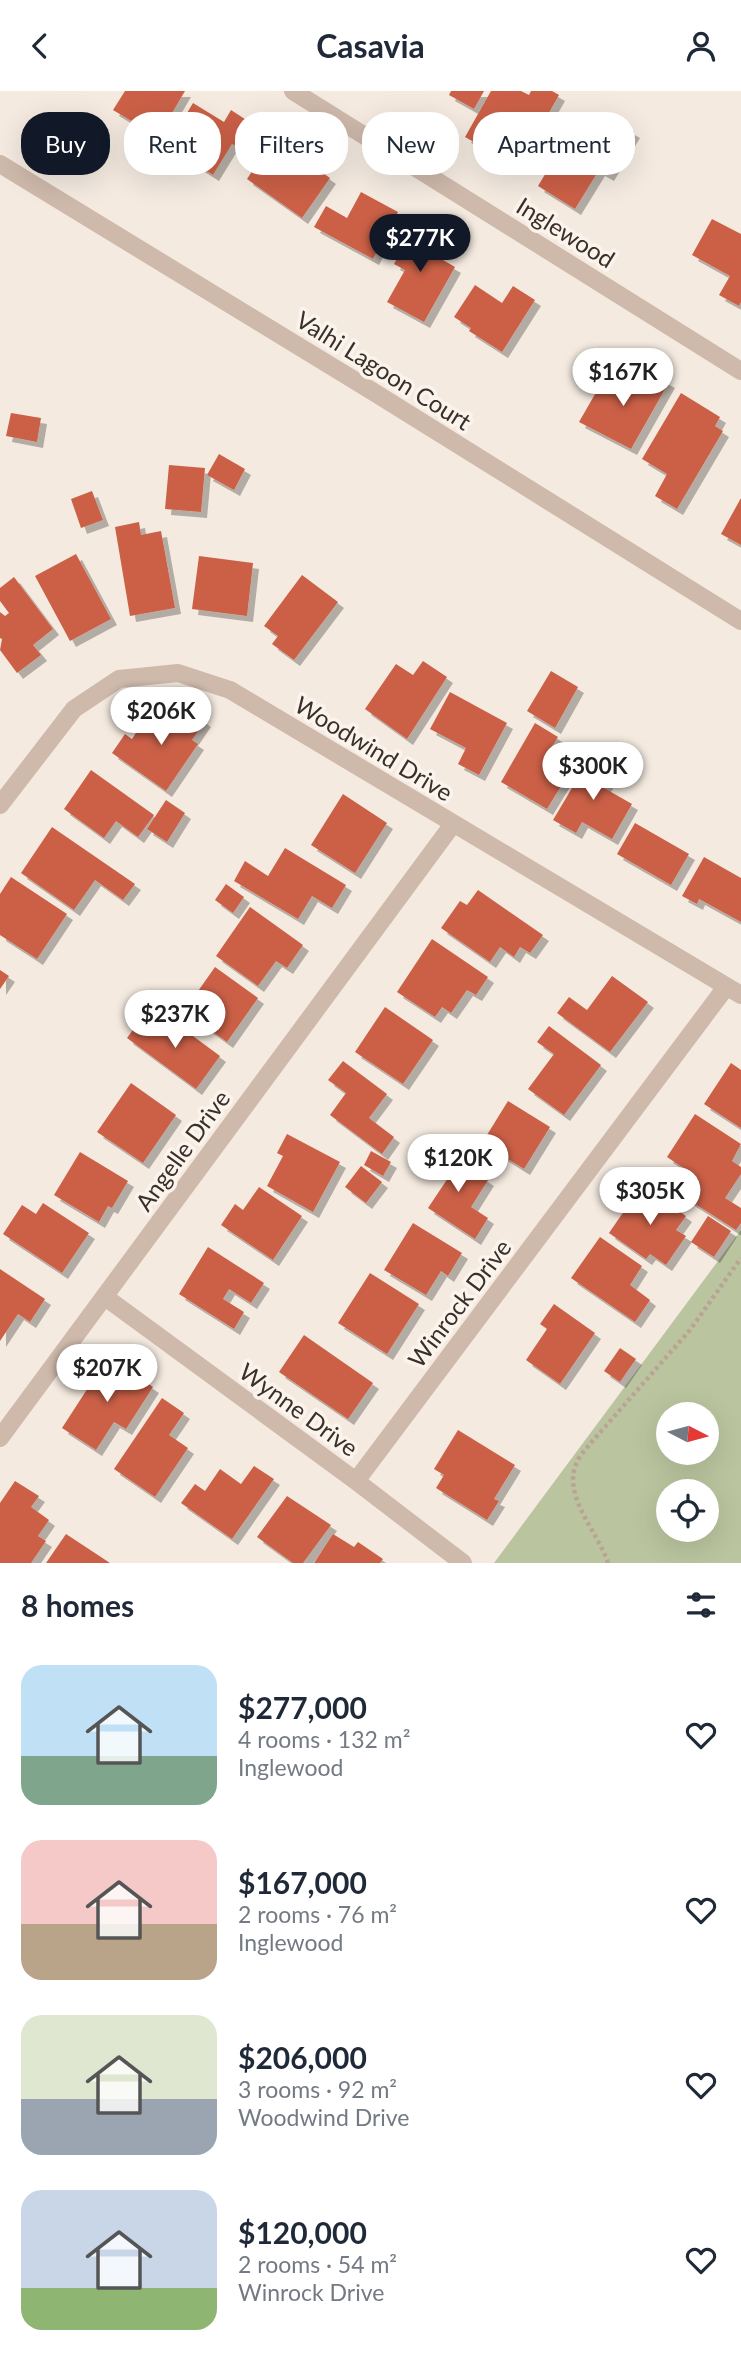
<!DOCTYPE html>
<html lang="en">
<head>
<meta charset="utf-8">
<style>
  :root { --surface:#fff; --page:#f6f6f7; --text:#1f2937; --muted:#747a83; --accent:#111827 }
  body { margin:0; font-family:Lato,sans-serif; background:var(--page); color:var(--text); height:100vh; display:flex; flex-direction:column; font-size:26px; white-space:nowrap }
  * { box-sizing:border-box; margin:0 }
  p { font-size:23px; color:var(--muted) }
  .icon { flex:none; width:38px; height:38px; fill:none; stroke:currentColor; stroke-width:2; stroke-linecap:round; stroke-linejoin:round }
  .map { position:relative; height:1472px; overflow:hidden }
  .drawer { display:flex; flex-direction:column; background:var(--surface); flex:1 }
  .drawer>* { flex:none }
  .hud { position:absolute; left:21px; top:21px; width:700px; height:63px; display:flex; gap:14px }
  .needle { width:46px; rotate:96deg }
  .buttons { position:absolute; left:656px; top:1311px; display:grid; gap:14px }
  .buttons a { display:grid; place-items:center; width:63px; height:63px; border-radius:50%; background:var(--surface); box-shadow:0 7px 28px #0002; font-size:35px }
  .price { position:absolute; translate:-50% -60px; padding:0 16px; border-radius:24px; background:#fff; color:#222; font-size:23px; line-height:46px; filter:drop-shadow(0 2px 4px #0008) }
  .price::after { content:''; position:absolute; left:50%; top:42px; width:21px; height:16px; margin-left:-10px; background:inherit; clip-path:polygon(0 0,100% 0,50% 100%) }
  .price.on { background:var(--accent); color:#fff }
  ul { padding:0; list-style:none }
  li { display:flex; align-items:center; gap:21px; height:175px; padding:0 21px }
  li span { display:grid; place-items:center; flex:none; width:196px; height:140px; border-radius:21px; color:#555 }
  li>.icon { margin-inline-start:auto }
  span .icon { width:84px; height:84px; fill:#fffc; stroke-width:1 }
  li b { font-size:30px }
  h2 { display:flex; justify-content:space-between; align-items:center; height:84px; padding:0 21px; font-size:30px }
  .chip { padding:0 24px; border-radius:28px; background:var(--surface); box-shadow:0 7px 28px #0002; font-size:24px; line-height:63px }
  .chip.on { background:var(--accent); color:#fff }
  header { display:flex; justify-content:space-between; align-items:center; height:91px; padding:0 21px; background:var(--surface); font-size:32px; font-weight:700 }
  .map>svg:first-child { display:block }
  .green { fill:#bac59f; fill-rule:evenodd }
  .building { fill:#cb6147; filter:url(#shadow) }
  .lines { fill:none; stroke-linecap:round; stroke-linejoin:round }
  .path { stroke:#baa395; stroke-width:4.5; stroke-dasharray:3.5 3.5; stroke-linecap:butt }
  .minor { stroke:#ceb9ab; stroke-width:18 }
  .labels { text-anchor:middle; dominant-baseline:central; stroke-width:7; stroke-linejoin:round; paint-order:stroke }
  .street-label { font-size:24px; fill:#3b2f2a; stroke:#fbf4ed }
</style>
</head>
<body>
<header><svg class="icon" aria-label="back" viewBox="0 0 24 24"><path d="M15 5l-7 7 7 7"/></svg>Casavia<svg class="icon" aria-label="person" viewBox="0 0 24 24"><circle cx="12" cy="8" r="4"/><path d="M4 21q1-7 8-7t8 7"/></svg></header>
<div class="map">
<svg width="741" height="1472" viewBox="0 0 741 1472">
  <defs>
    <filter id="shadow"><feDropShadow dx="6" dy="6" stdDeviation="0" flood-color="#0004"/></filter>
  </defs>
  <rect width="100%" height="100%" fill="#f4eae0"/>
  <!-- green -->
  <path class="green" d="M741,1139V1472H494ZM668,1323H707V1362H668ZM668,1400H707V1438H668Z"/>
  <!-- building -->
  <path class="building" d="M125,0H185L158,46L113,19Z
    M451,0H484L474,18L449,4Z
    M491,0H521L529,4L531,0H552L559,4L538,41L529,35L509,71L465,46Z
    M193,12L224,31L231,19L254,34L240,57L232,53L213,84L189,69L194,61L172,47Z
    M579,27L605,42L613,29L634,41L608,84L599,79L575,118L538,95Z
    M290,58L330,87L302,127L247,88L262,65L277,76Z
    M361,101L398,121L373,168L314,136L326,115L347,127Z
    M712,128L741,143V211L739,215L719,204L730,185L692,164Z
    M418,130L441,144L431,162L455,176L424,231L387,211L405,179L394,173Z
    M475,194L502,212L513,195L535,209L502,261L469,240L471,237L454,226Z
    M648,280L669,291L631,358L579,331L606,284L636,301Z
    M681,302L720,326L715,335L723,340L677,418L655,405L667,383L642,368Z
    M11,322L41,327L37,351L6,345Z
    M219,363L245,378L234,399L207,384Z
    M169,374L205,377L201,421L165,418Z
    M92,400L103,429L81,437L71,408Z
    M741,407V454L721,443Z
    M139,431L141,444L161,440L175,517L130,525L115,436Z
    M76,463L111,528L70,550L35,485Z
    M199,465L253,472L247,525L192,518Z
    M302,484L338,511L294,569L272,553L278,545L264,535Z
    M14,486L53,538L33,554L41,564L17,582L0,559L2,548L0,547V521L5,525L9,522L0,510V497Z
    M423,570L447,586L407,648L365,618L396,573L413,584Z
    M551,580L578,596L555,637L527,620Z
    M450,601L507,632L479,684L458,673L466,657L430,638Z
    M181,613L205,630L192,649L198,653L166,700L112,662L125,643L132,648L147,625L165,637Z
    M535,632L558,646L551,657L575,672L547,718L501,691Z
    M591,665L614,679L604,697L632,713L612,748L582,731L576,742L553,729Z
    M91,679L154,724L138,746L116,730L104,747L64,718Z
    M343,703L387,732L355,782L311,754Z
    M166,709L185,722L167,751L147,738Z
    M635,732L689,763L671,794L617,763Z
    M52,736L135,793L123,809L95,789L74,819L21,782Z
    M285,757L346,794L332,817L312,805L298,828L234,790L245,770L268,785Z
    M704,766L741,787V831L699,808L697,813L682,805Z
    M11,786L67,823L37,868L0,844V803Z
    M226,793L244,806L233,822L215,809Z
    M478,799L543,844L530,862L520,856L514,866L500,856L490,871L441,837L460,810L467,814Z
    M250,816L303,854L287,877L276,870L258,895L216,865Z
    M432,848L488,886L476,904L467,899L451,922L442,916L435,926L397,901Z
    M215,876L258,907L227,951L184,920Z
    M0,879L9,885L0,898Z
    M612,885L648,911L610,961L557,922L569,906L587,919Z
    M385,916L433,949L403,993L355,961Z
    M143,925L166,941L174,931L220,965L196,998L127,947Z
    M549,935L601,974L564,1024L528,998L554,963L537,951Z
    M343,970L387,1003L369,1027L394,1046L382,1063L330,1024L346,1002L328,989Z
    M731,972L741,979V1037L704,1013Z
    M131,992L176,1024L143,1072L97,1041Z
    M508,1010L550,1036L524,1078L482,1052Z
    M695,1023L741,1053L732,1070L741,1076V1083L725,1107L741,1117V1132L736,1139L684,1106L697,1086L667,1066Z
    M287,1043L340,1071L313,1121L267,1095L283,1065L277,1062Z
    M437,1056L488,1089L471,1116L488,1127L475,1148L428,1117L448,1087L427,1073Z
    M371,1060L391,1071L383,1085L364,1074Z
    M80,1061L128,1090L112,1117L108,1115L99,1131L54,1104Z
    M361,1075L382,1091L366,1112L345,1096Z
    M642,1094L686,1125L676,1139L686,1145L666,1174L650,1163L646,1168L609,1142Z
    M259,1096L302,1125L273,1169L221,1134L235,1113L243,1119Z
    M43,1112L89,1142L62,1182L3,1143L22,1114L36,1123Z
    M708,1125L731,1140L714,1166L691,1151Z
    M413,1132L462,1162L448,1185L441,1180L426,1204L384,1179Z
    M600,1146L642,1175L630,1194L650,1209L635,1231L571,1187Z
    M208,1156L264,1192L251,1212L229,1198L223,1208L244,1221L234,1238L179,1203Z
    M0,1178L45,1208L30,1231L18,1223L0,1250Z
    M370,1182L419,1213L387,1263L338,1232Z
    M554,1213L595,1242L560,1293L526,1269L547,1238L540,1233Z
    M304,1244L373,1292L348,1328L279,1281Z
    M620,1257L636,1268L620,1291L604,1280Z
    M108,1266L153,1296L126,1338L114,1331L96,1359L62,1337Z
    M162,1307L184,1322L169,1344L188,1357L155,1406L114,1378Z
    M458,1339L515,1374L494,1408L499,1410L487,1429L436,1397L444,1384L434,1378Z
    M254,1375L274,1388L232,1448L181,1412L195,1393L205,1400L220,1378L241,1393Z
    M15,1390L39,1405L31,1416L49,1429L38,1445L46,1450L31,1472H0V1412Z
    M287,1405L331,1434L303,1472H293L257,1446Z
    M66,1443L110,1472H46Z
    M333,1443L354,1456L358,1451L383,1468L380,1472H314Z"/>
  <g class="lines">
    <!-- path -->
    <path class="path" d="M608,1472C598,1441 561,1404 577,1371C580,1364 586,1358 590,1353L690,1239L741,1167"/>
    <!-- minor -->
    <path class="minor" d="M293,0L741,280
      M0,73L372,300L741,530
      M0,714L74,618L119,588L178,582L230,599L741,904
      M105,1206L356,1390L463,1472
      M0,1347L453,733
      M356,1390L726,896"/>
  </g>
  <g class="labels">
    <!-- street labels -->
    <g class="street-label">
      <text transform="translate(566 141) rotate(32)">Inglewood</text>
      <text transform="translate(384 279) rotate(32)">Valhi Lagoon Court</text>
      <text transform="translate(374 657) rotate(31)">Woodwind Drive</text>
      <text transform="translate(182 1059) rotate(-54)">Angelle Drive</text>
      <text transform="translate(459 1212) rotate(-53)">Winrock Drive</text>
      <text transform="translate(299 1318) rotate(36)">Wynne Drive</text>
    </g>
  </g>
</svg>
<div class="buttons">
<a><svg class="needle" viewBox="-14 -14 28 28"><path d="M0-13l5 13h-10z" fill="#e53935"/><path d="M0 13l5-13h-10z" fill="#747a83"/></svg></a>
<a><svg class="icon" aria-label="locate" viewBox="0 0 24 24"><circle cx="12" cy="12" r="6"/><path d="M12 2v4M12 18v4M2 12h4M18 12h4"/></svg></a>
</div>
<b class="price on" style="left:420px;top:183px">$277K</b>
<b class="price" style="left:623px;top:317px">$167K</b>
<b class="price" style="left:161px;top:656px">$206K</b>
<b class="price" style="left:593px;top:711px">$300K</b>
<b class="price" style="left:175px;top:959px">$237K</b>
<b class="price" style="left:458px;top:1103px">$120K</b>
<b class="price" style="left:650px;top:1136px">$305K</b>
<b class="price" style="left:107px;top:1313px">$207K</b>
<div class="hud">
<a class="chip on">Buy</a>
<a class="chip">Rent</a>
<a class="chip">Filters</a>
<a class="chip">New</a>
<a class="chip">Apartment</a>
</div>
</div>
<section class="drawer">
<h2>8 homes<svg class="icon" aria-label="filters" viewBox="0 0 24 24"><path d="M4 7h16M4 17h16"/><circle cx="9" cy="7" r="2"/><circle cx="15" cy="17" r="2"/></svg></h2>
<ul>
<li><span style="background:linear-gradient(#bfe0f5 65%,#7fa58c 0)"><svg class="icon" aria-label="home" viewBox="0 0 24 24"><path d="M3 11l9-7 9 7M6 9v11h12V9"/></svg></span><div><b>$277,000</b><p>4 rooms · 132 m²</p><p>Inglewood</p></div><svg class="icon" aria-label="heart" viewBox="0 0 24 24"><path d="M12 20l-8-8c-3-5 5-10 8-4 3-6 11-1 8 4z"/></svg></li>
<li><span style="background:linear-gradient(#f6c9c9 60%,#b9a48a 0)"><svg class="icon" aria-label="home" viewBox="0 0 24 24"><path d="M3 11l9-7 9 7M6 9v11h12V9"/></svg></span><div><b>$167,000</b><p>2 rooms · 76 m²</p><p>Inglewood</p></div><svg class="icon" aria-label="heart" viewBox="0 0 24 24"><path d="M12 20l-8-8c-3-5 5-10 8-4 3-6 11-1 8 4z"/></svg></li>
<li><span style="background:linear-gradient(#dfe7d0 60%,#9aa5b1 0)"><svg class="icon" aria-label="home" viewBox="0 0 24 24"><path d="M3 11l9-7 9 7M6 9v11h12V9"/></svg></span><div><b>$206,000</b><p>3 rooms · 92 m²</p><p>Woodwind Drive</p></div><svg class="icon" aria-label="heart" viewBox="0 0 24 24"><path d="M12 20l-8-8c-3-5 5-10 8-4 3-6 11-1 8 4z"/></svg></li>
<li><span style="background:linear-gradient(#c9d6e8 70%,#8fb573 0)"><svg class="icon" aria-label="home" viewBox="0 0 24 24"><path d="M3 11l9-7 9 7M6 9v11h12V9"/></svg></span><div><b>$120,000</b><p>2 rooms · 54 m²</p><p>Winrock Drive</p></div><svg class="icon" aria-label="heart" viewBox="0 0 24 24"><path d="M12 20l-8-8c-3-5 5-10 8-4 3-6 11-1 8 4z"/></svg></li>
</ul>
</section>
</body>
</html>
